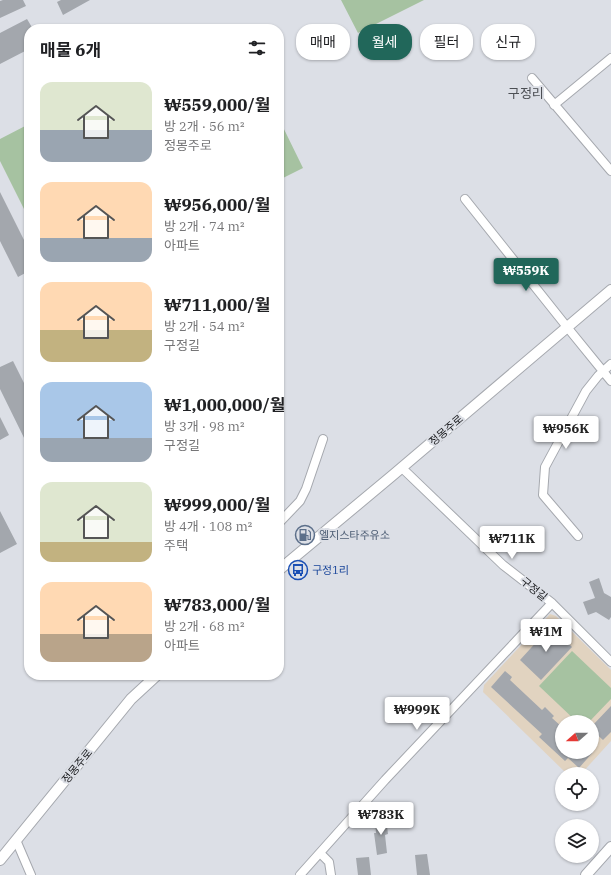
<!DOCTYPE html>
<html lang="ko">
<head>
<meta charset="utf-8">
<style>
  :root { --surface:#fff; --page:#f6f6f6; --text:#202124; --muted:#757577; --accent:#21675a }
  body { margin:0; font-family:"IBM Plex Serif","Noto Sans KR",serif; background:var(--page); color:var(--text); height:100vh; display:flex; flex-direction:column; font-size:15px; white-space:nowrap }
  * { box-sizing:border-box; margin:0 }
  p { font-size:13px; color:var(--muted) }
  .icon { flex:none; width:22px; height:22px; fill:none; stroke:currentColor; stroke-width:2; stroke-linecap:round; stroke-linejoin:round }
  .map { position:relative; flex:1; overflow:hidden }
  .panel { position:absolute; left:24px; top:24px; width:260px; height:656px; display:flex; flex-direction:column; background:var(--surface); border-radius:16px; box-shadow:0 1px 3px #0004 }
  .panel>* { flex:none }
  .top-card { position:absolute; left:296px; top:24px; width:255px; height:36px; display:flex; gap:8px }
  .needle { width:26px; rotate:249deg }
  .tools { position:absolute; left:555px; top:715px; display:grid; gap:8px }
  .tools a { display:grid; place-items:center; width:44px; height:44px; border-radius:50%; background:var(--surface); box-shadow:0 1px 3px #0004; font-size:20px }
  .price { position:absolute; translate:-50% -34px; padding:0 9px; border-radius:4px; background:#fff; color:#222; font-size:13px; line-height:26px; filter:drop-shadow(0 1px 2px #0008) }
  .price::after { content:''; position:absolute; left:50%; top:24px; width:12px; height:9px; margin-left:-6px; background:inherit; clip-path:polygon(0 0,100% 0,50% 100%) }
  .price.active { background:var(--accent); color:#fff }
  ul { padding:0; list-style:none }
  li { display:flex; align-items:center; gap:12px; height:100px; padding:0 16px }
  li span { display:grid; place-items:center; flex:none; width:112px; height:80px; border-radius:12px; color:#555 }
  li>.icon { margin-inline-start:auto }
  span .icon { width:48px; height:48px; fill:#fffc; stroke-width:1 }
  li b { font-size:17px }
  h2 { display:flex; justify-content:space-between; align-items:center; height:48px; padding:0 16px; font-size:17px }
  .tag { padding:0 14px; border-radius:16px; background:var(--surface); box-shadow:0 1px 3px #0004; font-size:14px; line-height:36px }
  .tag.active { background:var(--accent); color:#fff }
  .map>svg:first-child { display:block }
  .education { fill:#e1d3c0; fill-rule:evenodd }
  .green { fill:#a6c2a1 }
  .building { fill:#a3a7ad }
  .lines { fill:none; stroke-linecap:round; stroke-linejoin:round }
  .minor-casing { stroke:#a5a8ae; stroke-width:10 }
  .major-casing { stroke:#a5a8ae; stroke-width:12 }
  .minor { stroke:#fff; stroke-width:8 }
  .major { stroke:#fff; stroke-width:10 }
  .labels { text-anchor:middle; dominant-baseline:central; stroke-width:4; stroke-linejoin:round; paint-order:stroke }
  .street-label { font-size:11px; fill:#17181b; stroke:#dcdfe6 }
  .service-label { font-size:11px; fill:#4e5e75; stroke:#dcdfe6; text-anchor:start }
  .transit-label { font-size:11px; fill:#164399; stroke:#dcdfe6; text-anchor:start }
  .quarter-label { font-size:13px; fill:#4c4f54; stroke:#dcdfe6 }
</style>
</head>
<body>
<div class="map">
<svg width="611" height="875" viewBox="0 0 611 875">
  <rect width="100%" height="100%" fill="#dcdfe6"/>
  <!-- education -->
  <path class="education" d="M550,614L556,616L611,670V741L581,774H567L483,692L484,685ZM562,722H592V752H562Z"/>
  <!-- green -->
  <path class="green" d="M341,0H424L358,33Z
    M279,119L303,168L279,180Z
    M29,124V219L0,161V139Z
    M572,651L611,688V699L589,722H577L539,686Z"/>
  <!-- building -->
  <path class="building" d="M3,0H23L26,6L0,18V1Z
    M61,0H90L63,15L57,2Z
    M27,19L33,29H29V49L0,64V33Z
    M0,192L29,250V271L18,277L0,241Z
    M13,361L29,393V448L0,389V367Z
    M0,417L9,435L0,440Z
    M0,511L17,544L0,553Z
    M599,578L604,593L611,597V617L609,620L596,612L588,615L583,602L595,598L589,582Z
    M551,626L572,647L541,680L520,660Z
    M505,671L512,677L510,680L542,710L545,707L554,716L552,718L562,727V752H593L579,768L568,758L565,761L539,737L542,734L491,687Z
    M611,706V732L603,740L592,730V726Z
    M386,818L388,834L385,835L387,853L377,855L374,833H376L375,820Z
    M427,854L430,875H417L415,855Z
    M369,857L371,875H358L356,858Z"/>
  <g class="lines">
    <defs>
      <path id="minor" d="M532,78L611,171
        M554,105L611,58
        M465,199L567,327L611,381
        M402,468L503,565L552,603L611,662
        M279,523L300,501L306,489L323,439
        M578,536L543,495L545,467L586,391L598,376L611,364
        M16,840L31,875
        M320,853L329,862L331,875
        M300,875L385,780L552,603"/>
      <path id="major" d="M279,570L393,475L611,290
        M0,860L131,699L157,675
        M586,875L611,847"/>
    </defs>
    <!-- minor casing -->
    <use href="#minor" class="minor-casing"/>
    <!-- major casing -->
    <use href="#major" class="major-casing"/>
    <!-- minor -->
    <use href="#minor" class="minor"/>
    <!-- major -->
    <use href="#major" class="major"/>
  </g>
  <!-- icons -->
  <defs>
    <symbol id="fuel-ring" viewBox="-11 -11 22 22"><circle r="9.5" fill="#dcdfe6" stroke="#5c6f8a" stroke-width="1.5"/><path d="M-5.5-6h7V0h2V4h1.3V-2.5L3-4.5l.8-.8L6-3V5H2.5V1h-1V6h-7ZM-4.2-4.7v3.2H.2V-4.7Z" fill="#5c6f8a"/></symbol>
    <symbol id="bus-ring" viewBox="-11 -11 22 22"><circle r="9.5" fill="#dcdfe6" stroke="#1a4fb4" stroke-width="1.5"/><path d="M-5-6H5V4H4V6H2V4H-2V6H-4V4H-5ZM-3.5-4V0h7V-4ZM-3.5 1.2v1.5H-2V1.2ZM2 1.2v1.5H3.5V1.2Z" fill="#1a4fb4"/></symbol>
  </defs>
  <g fill-rule="evenodd">
    <use href="#fuel-ring" x="294" y="524" width="22" height="22"/>
    <use href="#bus-ring" x="287" y="559" width="22" height="22"/>
  </g>
  <g class="labels">
    <!-- street labels -->
    <g class="street-label">
      <text transform="translate(446 430) rotate(-41)">정몽주로</text>
      <text transform="translate(534 589) rotate(39)">구정길</text>
      <text transform="translate(77 766) rotate(-51)">정몽주로</text>
    </g>
    <!-- service labels -->
    <g class="service-label">
      <text x="319" y="535">엘지스타주유소</text>
    </g>
    <!-- transit labels -->
    <g class="transit-label">
      <text x="312" y="570">구정1리</text>
    </g>
    <!-- quarter labels -->
    <g class="quarter-label">
      <text x="526" y="93">구정리</text>
    </g>
  </g>
</svg>
<div class="tools">
<a><svg class="needle" viewBox="-14 -14 28 28"><path d="M0-13l5 13h-10z" fill="#e53935"/><path d="M0 13l5-13h-10z" fill="#757577"/></svg></a>
<a><svg class="icon" aria-label="locate" viewBox="0 0 24 24"><circle cx="12" cy="12" r="6"/><path d="M12 2v4M12 18v4M2 12h4M18 12h4"/></svg></a>
<a><svg class="icon" aria-label="layers" viewBox="0 0 24 24"><path d="M12 4l9 5-9 5-9-5zM3 14l9 5 9-5"/></svg></a>
</div>
<b class="price active" style="left:526px;top:292px">₩559K</b>
<b class="price" style="left:566px;top:450px">₩956K</b>
<b class="price" style="left:512px;top:560px">₩711K</b>
<b class="price" style="left:546px;top:653px">₩1M</b>
<b class="price" style="left:417px;top:731px">₩999K</b>
<b class="price" style="left:381px;top:836px">₩783K</b>
<div class="top-card">
<a class="tag">매매</a>
<a class="tag active">월세</a>
<a class="tag">필터</a>
<a class="tag">신규</a>
</div>
<section class="panel">
<h2>매물 6개<svg class="icon" aria-label="filters" viewBox="0 0 24 24"><path d="M4 7h16M4 17h16"/><circle cx="9" cy="7" r="2"/><circle cx="15" cy="17" r="2"/></svg></h2>
<ul>
<li><span style="background:linear-gradient(#dfe7d0 60%,#9aa5b1 0)"><svg class="icon" aria-label="home" viewBox="0 0 24 24"><path d="M3 11l9-7 9 7M6 9v11h12V9"/></svg></span><div><b>₩559,000/월</b><p>방 2개 · 56 m²</p><p>정몽주로</p></div></li>
<li><span style="background:linear-gradient(#ffd9b3 70%,#9aa5b1 0)"><svg class="icon" aria-label="home" viewBox="0 0 24 24"><path d="M3 11l9-7 9 7M6 9v11h12V9"/></svg></span><div><b>₩956,000/월</b><p>방 2개 · 74 m²</p><p>아파트</p></div></li>
<li><span style="background:linear-gradient(#ffd9b3 60%,#c2b280 0)"><svg class="icon" aria-label="home" viewBox="0 0 24 24"><path d="M3 11l9-7 9 7M6 9v11h12V9"/></svg></span><div><b>₩711,000/월</b><p>방 2개 · 54 m²</p><p>구정길</p></div></li>
<li><span style="background:linear-gradient(#a9c7e8 70%,#9aa5b1 0)"><svg class="icon" aria-label="home" viewBox="0 0 24 24"><path d="M3 11l9-7 9 7M6 9v11h12V9"/></svg></span><div><b>₩1,000,000/월</b><p>방 3개 · 98 m²</p><p>구정길</p></div></li>
<li><span style="background:linear-gradient(#dfe7d0 75%,#c2b280 0)"><svg class="icon" aria-label="home" viewBox="0 0 24 24"><path d="M3 11l9-7 9 7M6 9v11h12V9"/></svg></span><div><b>₩999,000/월</b><p>방 4개 · 108 m²</p><p>주택</p></div></li>
<li><span style="background:linear-gradient(#ffd9b3 65%,#b9a48a 0)"><svg class="icon" aria-label="home" viewBox="0 0 24 24"><path d="M3 11l9-7 9 7M6 9v11h12V9"/></svg></span><div><b>₩783,000/월</b><p>방 2개 · 68 m²</p><p>아파트</p></div></li>
</ul>
</section>
</div>
</body>
</html>
